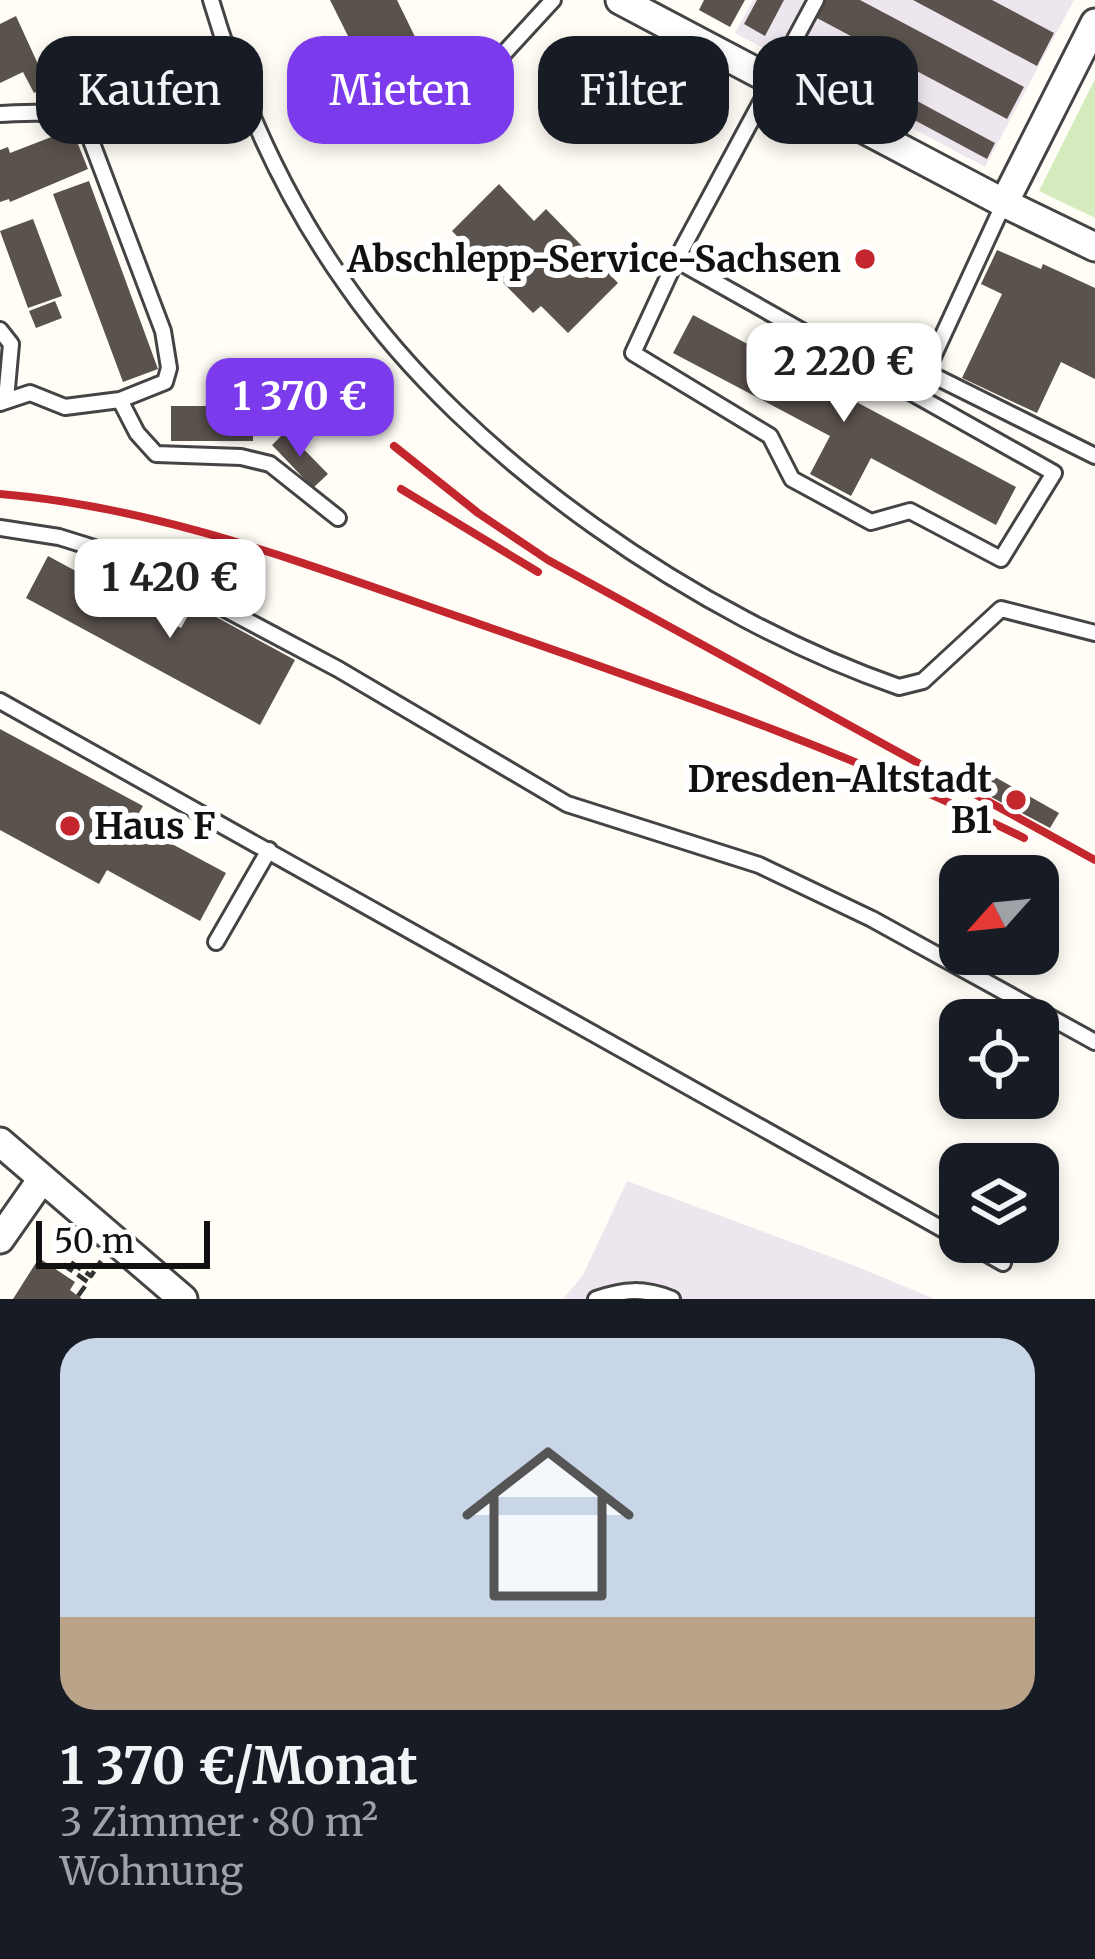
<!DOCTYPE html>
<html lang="de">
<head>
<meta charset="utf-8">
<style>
  :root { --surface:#171b24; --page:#242831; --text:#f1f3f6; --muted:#9ea1a6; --line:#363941; --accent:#7c3aed }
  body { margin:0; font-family:Merriweather,serif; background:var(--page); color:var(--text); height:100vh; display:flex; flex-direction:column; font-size:45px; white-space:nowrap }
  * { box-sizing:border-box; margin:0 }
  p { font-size:39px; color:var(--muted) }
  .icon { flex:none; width:66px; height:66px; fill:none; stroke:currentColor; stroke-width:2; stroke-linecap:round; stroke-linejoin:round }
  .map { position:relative; height:1299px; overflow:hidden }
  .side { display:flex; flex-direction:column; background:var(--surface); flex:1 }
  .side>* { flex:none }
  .guide { position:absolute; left:36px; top:36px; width:1023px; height:108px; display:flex; gap:24px }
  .needle { width:78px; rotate:243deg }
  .tools { position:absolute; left:939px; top:855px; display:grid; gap:24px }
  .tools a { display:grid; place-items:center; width:120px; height:120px; border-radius:24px; background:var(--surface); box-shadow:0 6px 18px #0003; font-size:60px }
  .scale { position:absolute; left:36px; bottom:30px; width:174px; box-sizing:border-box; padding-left:12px; border:6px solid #111; border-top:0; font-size:33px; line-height:42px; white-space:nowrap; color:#111; -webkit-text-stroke:9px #fff; paint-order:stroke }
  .price { position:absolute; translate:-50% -102px; padding:0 27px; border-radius:24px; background:#fff; color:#222; font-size:39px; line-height:78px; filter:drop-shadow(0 3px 6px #0008) }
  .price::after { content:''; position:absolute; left:50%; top:72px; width:36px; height:27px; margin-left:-18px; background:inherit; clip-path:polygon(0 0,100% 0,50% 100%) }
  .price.selected { background:var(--accent); color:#fff }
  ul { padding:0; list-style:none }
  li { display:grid; align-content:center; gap:24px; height:636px; padding:0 60px }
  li+li { border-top:3px solid var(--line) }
  li span { display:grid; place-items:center; height:372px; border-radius:36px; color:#555 }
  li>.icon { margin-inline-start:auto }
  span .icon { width:216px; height:216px; fill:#fffc; stroke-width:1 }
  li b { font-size:51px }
  .tag { padding:0 42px; border-radius:36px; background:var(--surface); box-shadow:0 6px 18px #0003; font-size:42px; line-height:108px }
  .tag.selected { background:var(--accent); color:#fff }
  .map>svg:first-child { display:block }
  .industrial { fill:#eee6ef }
  .green { fill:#d5ebbd }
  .building { fill:#5a524d }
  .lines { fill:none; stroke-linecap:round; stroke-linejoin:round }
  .lane-casing { stroke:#444; stroke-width:20 }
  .street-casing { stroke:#444; stroke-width:33 }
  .path { stroke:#333; stroke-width:4.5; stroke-dasharray:12 6; stroke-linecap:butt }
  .lane { stroke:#fff; stroke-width:14 }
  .street { stroke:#fff; stroke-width:27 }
  .rail { stroke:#c4262e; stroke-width:8 }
  .poi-dot { fill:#c4262e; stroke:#fff; stroke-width:4.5 }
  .labels { text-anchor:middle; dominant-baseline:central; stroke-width:12; stroke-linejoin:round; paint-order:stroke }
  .poi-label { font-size:36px; font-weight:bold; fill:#111; stroke:#fff; text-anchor:end }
</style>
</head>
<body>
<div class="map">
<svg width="1095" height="1299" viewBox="0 0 1095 1299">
  <rect width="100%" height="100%" fill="#fffdf5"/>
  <!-- industrial -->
  <path class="industrial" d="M753,0H1074L985,167L735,33Z
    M627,1181L853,1265L935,1299H563L583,1275Z"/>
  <!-- green -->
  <path class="green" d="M1095,79V218L1039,191Z"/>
  <!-- building -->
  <path class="building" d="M330,0H397L442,92L389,118Z
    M704,0H745L730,27L699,10Z
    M757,0H784L765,36L744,24Z
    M824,0H860L1024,87L1007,119L815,17Z
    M913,0H992L1054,33L1037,66Z
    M16,16L48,86L34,93L23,72L0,83V24Z
    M804,40L995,143L987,159L795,56Z
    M72,129L88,169L10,202L9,199L0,202V150L8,147L10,153Z
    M89,181L158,369L123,382L53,194Z
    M499,184L534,221L546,209L618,283L568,333L541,306L533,313L452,231Z
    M33,219L62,296L28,308L0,231Z
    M997,250L1041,269L1043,264L1095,288V379L1061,362L1037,413L962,378L1002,294L981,284Z
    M55,301L62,318L36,328L29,311Z
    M693,315L1016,487L996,525L871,458L851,496L810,474L830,436L673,353Z
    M171,406H253V441H171Z
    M286,431L328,474L313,488L272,445Z
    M48,556L181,628L194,605L295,660L260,725L26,598Z
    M0,729L143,806L133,823L226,873L200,921L107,870L99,884L0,830Z
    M986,772L1059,813L1050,828L976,789Z
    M39,1258L75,1282L70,1290L82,1299H13Z"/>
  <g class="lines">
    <defs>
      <path id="lane" d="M211,0C241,102 285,199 347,286C468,460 700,618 899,687L923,681L1001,609L1095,633
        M458,85L485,74L553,0
        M0,114C32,113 63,107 87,130L163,331L169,368L165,382L120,400L65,407L30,393L0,403
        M1004,203L926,372L1095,456
        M676,260L1054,473L1001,559L910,511L871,522L792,479L770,436L633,353L676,260L816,0
        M0,330L11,344L6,399
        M120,400L137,433L156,454L241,457L270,464L338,518
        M0,528L59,537L133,560L338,669L567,804L759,865L872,919L1095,1042
        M0,701L960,1239
        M216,942L269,850
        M966,1242L1003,1263
        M596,1299C624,1289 644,1288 672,1299"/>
      <path id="street" d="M620,0L1004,203L1095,247
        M1004,203L1095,23
        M0,1142L183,1299
        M0,1239L42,1179"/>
    </defs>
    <!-- lane casing -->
    <use href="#lane" class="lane-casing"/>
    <!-- street casing -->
    <use href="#street" class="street-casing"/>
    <!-- path -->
    <path class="path" d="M78,1296L88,1282L65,1266L69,1261L91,1276L101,1261"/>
    <!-- lane -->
    <use href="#lane" class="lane"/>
    <!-- street -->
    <use href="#street" class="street"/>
    <!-- rail -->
    <path class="rail" d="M394,446L478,513L548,560L1095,860
      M401,489L538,572
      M0,494C161,507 313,567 465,619C654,685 844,749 1024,838"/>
  </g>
  <!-- markers -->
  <g class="poi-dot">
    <circle cx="865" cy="259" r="12"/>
    <circle cx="1016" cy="800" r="12"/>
    <circle cx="70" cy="826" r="12"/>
  </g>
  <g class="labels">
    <!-- poi labels -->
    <g class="poi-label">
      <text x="841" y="259">Abschlepp-Service-Sachsen</text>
      <text x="992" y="779">Dresden-Altstadt<tspan x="992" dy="41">B1</tspan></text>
      <text x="94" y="826" text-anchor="start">Haus F</text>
    </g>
  </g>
</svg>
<div class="tools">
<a><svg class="needle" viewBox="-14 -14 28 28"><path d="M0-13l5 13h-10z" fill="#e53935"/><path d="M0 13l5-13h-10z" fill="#9ea1a6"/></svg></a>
<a><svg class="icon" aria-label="locate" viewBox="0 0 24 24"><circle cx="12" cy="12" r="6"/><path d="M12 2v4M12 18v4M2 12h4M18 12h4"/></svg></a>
<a><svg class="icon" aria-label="layers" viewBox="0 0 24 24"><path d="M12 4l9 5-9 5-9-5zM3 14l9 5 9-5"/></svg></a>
</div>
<div class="scale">50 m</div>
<b class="price" style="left:844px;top:425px">2 220 €</b>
<b class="price selected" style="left:300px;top:460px">1 370 €</b>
<b class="price" style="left:170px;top:641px">1 420 €</b>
<div class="guide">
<a class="tag">Kaufen</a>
<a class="tag selected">Mieten</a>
<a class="tag">Filter</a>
<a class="tag">Neu</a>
</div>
</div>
<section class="side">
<ul>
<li><span style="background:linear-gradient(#c9d6e8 75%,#b9a48a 0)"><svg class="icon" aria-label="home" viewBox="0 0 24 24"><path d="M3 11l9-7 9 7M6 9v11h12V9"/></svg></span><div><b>1 370 €/Monat</b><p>3 Zimmer · 80 m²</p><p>Wohnung</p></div></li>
</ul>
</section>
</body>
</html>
